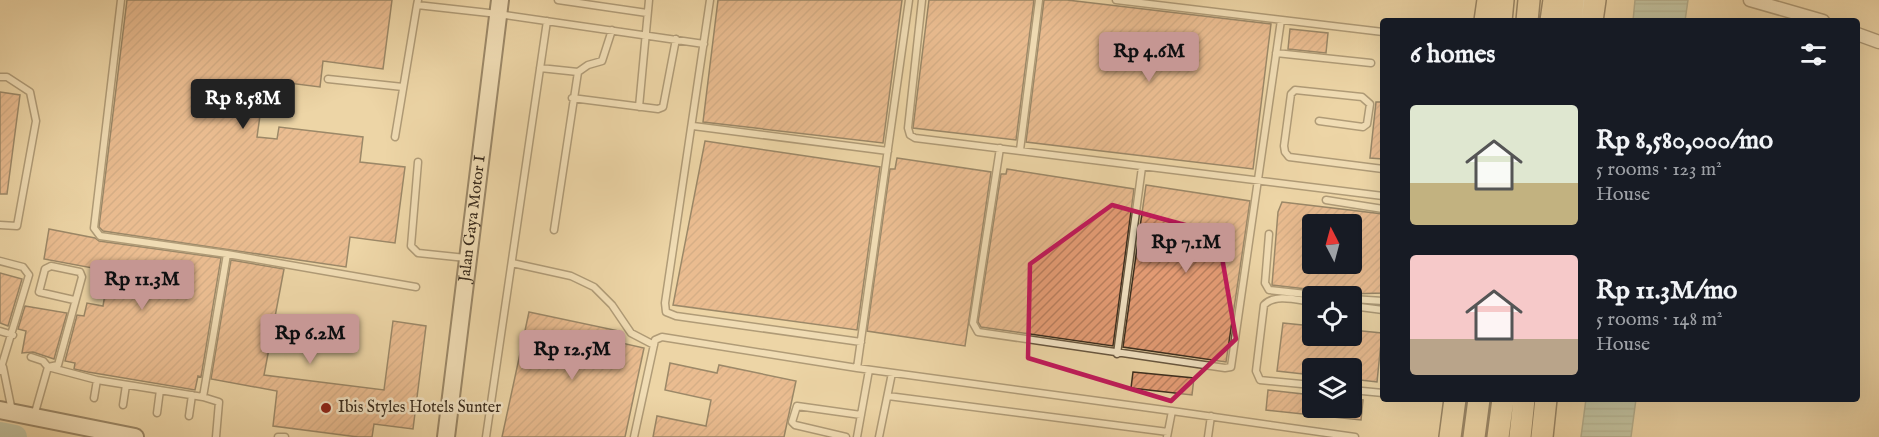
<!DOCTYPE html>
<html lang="en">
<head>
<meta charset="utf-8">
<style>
  :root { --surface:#171b24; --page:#242831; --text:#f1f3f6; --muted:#9ea1a6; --accent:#c59692 }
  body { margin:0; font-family:"IM FELL English",serif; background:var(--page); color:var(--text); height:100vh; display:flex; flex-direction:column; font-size:22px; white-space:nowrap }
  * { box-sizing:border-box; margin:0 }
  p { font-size:20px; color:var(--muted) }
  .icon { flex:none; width:33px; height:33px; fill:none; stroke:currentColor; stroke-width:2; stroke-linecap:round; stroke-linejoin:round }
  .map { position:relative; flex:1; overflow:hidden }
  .panel { position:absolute; left:1380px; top:18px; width:480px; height:384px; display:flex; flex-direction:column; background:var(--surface); border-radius:6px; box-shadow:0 6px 24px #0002 }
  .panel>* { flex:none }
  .needle { width:39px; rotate:354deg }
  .buttons { position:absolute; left:1302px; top:214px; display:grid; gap:12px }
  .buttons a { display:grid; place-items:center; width:60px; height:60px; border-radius:6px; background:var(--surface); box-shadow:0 6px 24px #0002; font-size:30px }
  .price { position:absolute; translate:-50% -51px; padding:0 14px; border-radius:6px; background:var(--accent); color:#111; font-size:20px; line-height:39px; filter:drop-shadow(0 2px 3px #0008) }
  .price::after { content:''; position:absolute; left:50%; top:36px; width:18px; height:14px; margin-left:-9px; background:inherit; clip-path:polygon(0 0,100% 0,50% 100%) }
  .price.on { background:#222; color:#fff }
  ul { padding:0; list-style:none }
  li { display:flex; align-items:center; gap:18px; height:150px; padding:0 30px }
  li span { display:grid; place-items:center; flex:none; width:168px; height:120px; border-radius:6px; color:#555 }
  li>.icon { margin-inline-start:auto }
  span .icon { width:72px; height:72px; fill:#fffc; stroke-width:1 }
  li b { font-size:26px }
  h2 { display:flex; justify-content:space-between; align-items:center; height:72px; padding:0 30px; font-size:26px }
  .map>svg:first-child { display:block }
  .water { fill:url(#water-rules); stroke:#738170; stroke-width:1.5 }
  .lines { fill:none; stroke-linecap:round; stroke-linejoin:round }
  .river { stroke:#99b9a7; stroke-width:24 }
  .building { fill:url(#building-hatch); stroke:#3a2c1d; stroke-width:1.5; fill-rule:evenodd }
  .lane-casing { stroke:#67563f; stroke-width:9 }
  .street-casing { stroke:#67563f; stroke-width:15 }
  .secondary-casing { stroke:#3a2c1d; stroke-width:20 }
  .highway-casing { stroke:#3a2c1d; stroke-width:24 }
  .lane { stroke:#f3e4c5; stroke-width:6 }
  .street { stroke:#f3e4c5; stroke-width:12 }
  .secondary { stroke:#f3e4c5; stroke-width:16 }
  .highway { stroke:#edd6a6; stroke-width:21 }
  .marked { fill:none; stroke:#c2185b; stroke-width:4.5; stroke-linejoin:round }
  .poi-dot { fill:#8f2418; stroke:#f3e4c5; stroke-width:2 }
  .labels { text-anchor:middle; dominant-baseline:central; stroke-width:5; stroke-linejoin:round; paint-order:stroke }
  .street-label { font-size:16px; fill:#3a2c1d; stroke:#f3e4c5 }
  .poi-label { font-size:16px; fill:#3a2c1d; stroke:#f3e4c5; text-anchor:start }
</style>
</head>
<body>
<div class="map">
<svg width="1879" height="437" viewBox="0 0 1879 437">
  <defs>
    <pattern id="water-rules" width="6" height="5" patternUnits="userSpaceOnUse" patternTransform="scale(1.5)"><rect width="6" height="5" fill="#99b9a7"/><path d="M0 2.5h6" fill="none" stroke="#7e9787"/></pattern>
    <pattern id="building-hatch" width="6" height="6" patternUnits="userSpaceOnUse" patternTransform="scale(1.5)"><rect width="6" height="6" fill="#e69d76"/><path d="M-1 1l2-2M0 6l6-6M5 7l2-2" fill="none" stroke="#bb8060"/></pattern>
  </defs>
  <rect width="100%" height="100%" fill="#edd6a6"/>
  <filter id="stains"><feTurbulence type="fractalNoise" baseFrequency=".00333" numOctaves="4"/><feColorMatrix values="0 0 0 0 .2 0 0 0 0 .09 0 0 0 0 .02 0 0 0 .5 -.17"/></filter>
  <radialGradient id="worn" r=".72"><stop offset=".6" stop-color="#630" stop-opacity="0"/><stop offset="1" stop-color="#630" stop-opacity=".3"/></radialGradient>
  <!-- water -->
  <path class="water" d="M1635,0H1688L1685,21H1633Z
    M1586,399H1636L1631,437H1581Z"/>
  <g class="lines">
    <!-- river -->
    <path class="river" d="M0,434L15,437"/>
  </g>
  <!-- building -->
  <path class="building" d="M127,0H392L383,69L323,61L320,87L265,80L257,137L277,139L279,127L363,137L360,162L405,167L395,243L350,237L346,267L103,231L99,227Z
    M718,0H902L883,143L703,122Z
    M929,0H1034L1016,140L913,128Z
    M1044,0H1067L1271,24L1253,169L1026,142Z
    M1290,29L1328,33L1326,53L1288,49Z
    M0,92L20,95L7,194H0Z
    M1376,102H1383V159L1370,158Z
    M705,141L880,167L857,330L673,305Z
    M897,158L991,172L965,346L867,331L890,169H895Z
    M1007,169L1134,189L1113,346L981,327L978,322L1001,174H1006Z
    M1146,185L1250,201L1226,362L1123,347Z
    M1282,202L1383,214V293L1350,294L1272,285L1278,212ZM1312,225H1352V264H1312Z
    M49,229L95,238L99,241L221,258L201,377L198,376L195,390L88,372L74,369L75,363L65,361L77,315L84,316L87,303L103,306L109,271L44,259Z
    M231,260L284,269L264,375L384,390L393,321L426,326L413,429L374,424L372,437H358L273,426L277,391L211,379Z
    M0,273L22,279L8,326L0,323Z
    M25,306L67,313L54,359L33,352L22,353L26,331L18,329Z
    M529,312L619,331L617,342L644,348L625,437H502Z
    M1283,323L1312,326V336H1352V330L1382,333L1377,382L1352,379V369H1312V375L1277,371Z
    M670,363L717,373L719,365L796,381L784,437H653L657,416L706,426L711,400L665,390Z
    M1133,372L1194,378L1192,395L1131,388Z
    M1268,390L1312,395V415L1266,410Z
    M1352,399L1363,400L1361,420L1314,415L1315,408H1352Z"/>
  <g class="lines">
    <defs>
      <path id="lane" d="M121,0L94,228L100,236L227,254L416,287
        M418,0L417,5L498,14L704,44
        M558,0L647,13
        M710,0L665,303L666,312L676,316L861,342
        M922,0L908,128L910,135L915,138L1383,196
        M1116,0L1383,32
        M1582,14L1584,0
        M1276,53L1371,63
        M540,68L578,72
        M0,77H7L30,92L36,121L17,226L0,225
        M328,79L403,87
        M572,98L658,109L663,107L676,39
        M639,107L649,0
        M1319,121L1363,127L1367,124L1370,104L1362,97L1295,90L1291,94L1284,146L1285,152L1289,157L1383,169
        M693,126L888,151
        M395,137L417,5
        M1000,148L973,323L978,332L1225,368L1231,367L1281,20
        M1020,150L1039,0
        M418,162L411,246L418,253L466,258
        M1326,200L1383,209
        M554,230L578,72L588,65L602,61L612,30
        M1269,234L1265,283L1269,290L1334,297
        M0,261L23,267L29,275L0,371
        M512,263L571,276L594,287L612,305L631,333L654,345
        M1352,299L1383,301
        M1312,302C1297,300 1275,293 1264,305L1256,371L1260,380L1312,385
        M1352,306L1383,310
        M0,331L13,335
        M1117,354L1142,167
        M31,357L43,361L48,367L97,380L203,397L227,254
        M3,367L12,411
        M857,368L909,0
        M1352,390L1383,393
        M888,396L1168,432
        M203,397L219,402L216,437
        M94,398L97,380
        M123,405L126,385
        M157,413L160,390
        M34,416L48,367L58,365L82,277L80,272L51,266L45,269L39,292L74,300
        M189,416L192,395
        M278,437H285
        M486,437L547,21
        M634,437L655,340L662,337L857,368L1172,411
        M846,437L795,425L792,422L797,406L861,415
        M857,437L869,370
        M879,437L892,373
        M1167,437L1172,411L1355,437
        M1208,437L1211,416"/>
      <path id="street" d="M1750,0L1823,21
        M1857,34L1879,42"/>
      <g id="secondary">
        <path d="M0,410L135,437"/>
        <path id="s1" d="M446,437L500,0"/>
      </g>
      <path id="highway" d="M1485,21L1488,0
        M1501,21L1503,0
        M1527,21L1529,0
        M1551,21L1554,0
        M1571,21L1573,0
        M1592,21L1595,0
        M1450,437L1455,399
        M1474,437L1479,399
        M1498,437L1503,399
        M1520,437L1524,399
        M1542,437L1546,399"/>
    </defs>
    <!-- lane casing -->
    <use href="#lane" class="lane-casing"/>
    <!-- street casing -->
    <use href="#street" class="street-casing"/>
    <!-- secondary casing -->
    <use href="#secondary" class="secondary-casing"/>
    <!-- highway casing -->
    <use href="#highway" class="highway-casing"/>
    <!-- lane -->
    <use href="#lane" class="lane"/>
    <!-- street -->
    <use href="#street" class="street"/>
    <!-- secondary -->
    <use href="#secondary" class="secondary"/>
    <!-- highway -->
    <use href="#highway" class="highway"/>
  </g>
  <!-- marked area -->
  <path d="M0 0H1879V437H0ZM1112,205L1218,234L1236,339L1171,401L1028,358L1030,264Z" fill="#edd6a6" fill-opacity=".55" fill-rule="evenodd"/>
  <path class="marked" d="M1112,205L1218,234L1236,339L1171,401L1028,358L1030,264Z"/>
  <!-- markers -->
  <circle class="poi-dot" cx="326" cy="408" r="6"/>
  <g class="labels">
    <!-- street labels -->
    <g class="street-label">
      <text stroke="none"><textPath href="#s1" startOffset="220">Jalan Gaya Motor I</textPath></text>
    </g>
    <!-- poi labels -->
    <g class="poi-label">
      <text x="338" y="408">Ibis Styles Hotels Sunter</text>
    </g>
  </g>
  <rect width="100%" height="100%" filter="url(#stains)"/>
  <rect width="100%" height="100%" fill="url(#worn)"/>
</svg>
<div class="buttons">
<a><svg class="needle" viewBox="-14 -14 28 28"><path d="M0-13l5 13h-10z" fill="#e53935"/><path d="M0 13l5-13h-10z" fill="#9ea1a6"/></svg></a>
<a><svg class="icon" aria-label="locate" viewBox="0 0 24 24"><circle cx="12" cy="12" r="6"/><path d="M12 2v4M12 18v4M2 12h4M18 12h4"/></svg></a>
<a><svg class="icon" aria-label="layers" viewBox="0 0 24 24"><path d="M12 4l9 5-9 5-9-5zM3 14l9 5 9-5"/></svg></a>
</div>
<b class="price" style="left:1149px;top:83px">Rp 4.6M</b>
<b class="price on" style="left:243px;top:130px">Rp 8.58M</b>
<b class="price" style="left:1186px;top:274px">Rp 7.1M</b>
<b class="price" style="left:142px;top:311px">Rp 11.3M</b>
<b class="price" style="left:310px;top:365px">Rp 6.2M</b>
<b class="price" style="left:572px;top:381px">Rp 12.5M</b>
<section class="panel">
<h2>6 homes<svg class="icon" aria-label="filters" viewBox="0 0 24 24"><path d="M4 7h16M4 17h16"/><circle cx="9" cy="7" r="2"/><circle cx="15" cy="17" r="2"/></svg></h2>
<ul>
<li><span style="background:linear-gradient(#dfe7d0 65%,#c2b280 0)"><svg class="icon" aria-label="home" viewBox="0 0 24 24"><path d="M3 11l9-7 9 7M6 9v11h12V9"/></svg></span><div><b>Rp 8,580,000/mo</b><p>5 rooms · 123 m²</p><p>House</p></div></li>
<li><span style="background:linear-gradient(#f6c9c9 70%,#b9a48a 0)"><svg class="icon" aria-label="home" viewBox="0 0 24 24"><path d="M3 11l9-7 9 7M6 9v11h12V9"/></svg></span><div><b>Rp 11.3M/mo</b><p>5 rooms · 148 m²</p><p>House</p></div></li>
</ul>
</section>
</div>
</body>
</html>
